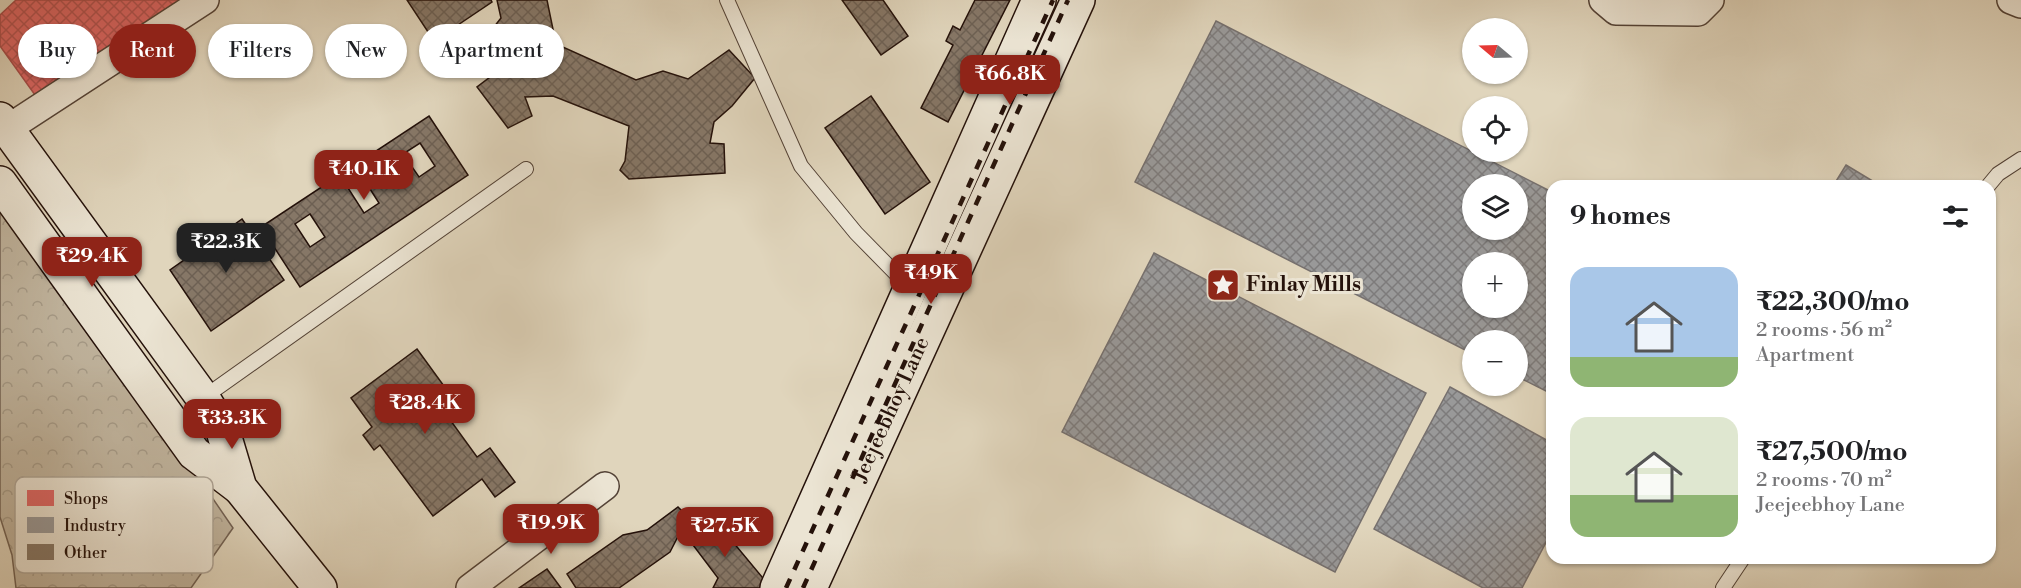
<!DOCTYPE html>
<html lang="en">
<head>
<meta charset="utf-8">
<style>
  :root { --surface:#fff; --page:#f2f2f2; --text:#202124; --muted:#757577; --accent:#8f2418 }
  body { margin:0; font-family:"Libre Bodoni",serif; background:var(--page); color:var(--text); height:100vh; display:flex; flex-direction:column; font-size:22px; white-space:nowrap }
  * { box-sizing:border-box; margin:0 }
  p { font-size:20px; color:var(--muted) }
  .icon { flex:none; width:33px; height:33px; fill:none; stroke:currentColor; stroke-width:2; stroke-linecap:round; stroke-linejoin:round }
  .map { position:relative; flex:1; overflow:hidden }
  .panel { position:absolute; left:1546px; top:180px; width:450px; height:384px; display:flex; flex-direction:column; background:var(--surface); border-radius:18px; box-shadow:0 2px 4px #0004 }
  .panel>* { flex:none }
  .top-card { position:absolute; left:18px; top:24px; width:570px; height:54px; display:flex; gap:12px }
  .needle { width:39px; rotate:289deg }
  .fabs { position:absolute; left:1462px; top:18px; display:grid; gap:12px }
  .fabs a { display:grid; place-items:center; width:66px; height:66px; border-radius:50%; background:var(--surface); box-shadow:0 2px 4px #0004; font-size:30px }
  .price { position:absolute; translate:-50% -51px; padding:0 14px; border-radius:12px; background:var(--accent); color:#fff; font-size:20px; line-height:39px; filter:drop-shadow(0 2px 3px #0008) }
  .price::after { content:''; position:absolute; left:50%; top:36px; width:18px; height:14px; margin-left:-9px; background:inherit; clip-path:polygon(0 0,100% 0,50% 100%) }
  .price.active { background:#222; color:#fff }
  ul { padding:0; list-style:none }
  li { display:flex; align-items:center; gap:18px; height:150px; padding:0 24px }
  li span { display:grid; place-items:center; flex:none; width:168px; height:120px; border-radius:18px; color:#555 }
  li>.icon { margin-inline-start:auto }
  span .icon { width:72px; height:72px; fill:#fffc; stroke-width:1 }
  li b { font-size:26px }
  h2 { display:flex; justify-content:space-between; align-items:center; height:72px; padding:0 24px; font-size:26px }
  .pill { padding:0 21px; border-radius:27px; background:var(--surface); box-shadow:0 2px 4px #0004; font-size:21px; line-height:54px }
  .pill.active { background:var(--accent); color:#fff }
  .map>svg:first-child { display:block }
  .forest { fill:url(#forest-crowns); stroke:#726254; stroke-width:1.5 }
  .shops { fill:url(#shops-cross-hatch); stroke:#a84c4a; stroke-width:1.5 }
  .industry { fill:url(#industry-cross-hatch); stroke:#76706e; stroke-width:1.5; fill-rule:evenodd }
  .building { fill:url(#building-cross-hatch); stroke:#24110a; stroke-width:1.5; fill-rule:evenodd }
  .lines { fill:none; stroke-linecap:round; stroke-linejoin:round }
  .lane-casing { stroke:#534236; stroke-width:16 }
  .street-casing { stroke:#534236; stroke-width:30 }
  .secondary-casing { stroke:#24110a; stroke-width:36 }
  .lane { stroke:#ebe4d3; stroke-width:14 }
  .street { stroke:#ebe4d3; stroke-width:27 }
  .secondary { stroke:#ebe4d3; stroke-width:33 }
  .rail { stroke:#24110a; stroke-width:4.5; stroke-dasharray:10 10; stroke-linecap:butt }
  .labels { text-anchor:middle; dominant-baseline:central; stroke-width:6; stroke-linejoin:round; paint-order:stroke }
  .poi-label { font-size:21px; font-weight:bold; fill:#24110a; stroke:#ebe4d3; text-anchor:start }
  .street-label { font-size:21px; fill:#24110a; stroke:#ebe4d3 }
  .key { fill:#ebe4d3; stroke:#afa597; stroke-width:1.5 }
  .key-label { font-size:16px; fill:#24110a }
</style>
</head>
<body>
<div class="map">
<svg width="2021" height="588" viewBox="0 0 2021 588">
  <defs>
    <pattern id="forest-crowns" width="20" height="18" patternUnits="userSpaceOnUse" patternTransform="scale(1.5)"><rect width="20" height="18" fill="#c0b49e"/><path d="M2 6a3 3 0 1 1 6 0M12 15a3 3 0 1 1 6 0" fill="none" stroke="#a59a87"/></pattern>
    <pattern id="shops-cross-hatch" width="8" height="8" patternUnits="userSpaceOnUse" patternTransform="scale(1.5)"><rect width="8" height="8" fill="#e06666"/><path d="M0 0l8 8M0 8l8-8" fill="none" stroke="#b55352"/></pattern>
    <pattern id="industry-cross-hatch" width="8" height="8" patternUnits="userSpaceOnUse" patternTransform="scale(1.5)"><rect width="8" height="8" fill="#999"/><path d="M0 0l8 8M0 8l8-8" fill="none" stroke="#7d7b7b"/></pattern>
    <pattern id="building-cross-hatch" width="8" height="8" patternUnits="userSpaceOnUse" patternTransform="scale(1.5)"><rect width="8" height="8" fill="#867767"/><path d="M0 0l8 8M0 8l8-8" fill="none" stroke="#6d6053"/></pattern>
  </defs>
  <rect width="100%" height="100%" fill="#e0d5bc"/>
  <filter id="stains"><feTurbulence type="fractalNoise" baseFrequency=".00333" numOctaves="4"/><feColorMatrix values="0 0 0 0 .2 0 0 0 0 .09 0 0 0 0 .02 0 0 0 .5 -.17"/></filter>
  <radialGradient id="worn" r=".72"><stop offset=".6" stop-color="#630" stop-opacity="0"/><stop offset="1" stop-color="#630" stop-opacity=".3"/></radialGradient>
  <!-- forest -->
  <path class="forest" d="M0,188L233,528L191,588H16L12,555L0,517Z"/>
  <!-- shops -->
  <path class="shops" d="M16,0H181L35,95L0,46V15Z"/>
  <!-- industry -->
  <path class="industry" d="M1216,21L1552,192V394L1518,377V340H1473V354L1135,182ZM1473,184H1518V230H1473ZM1473,262H1518V308H1473Z
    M1846,165L1881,186H1833Z
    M1154,253L1426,393L1335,572L1062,432Z
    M1450,387L1552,443V531L1522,588H1483L1374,529Z"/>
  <!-- building -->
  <path class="building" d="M407,0H491L492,2L434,41Z
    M497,0H547L556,44L636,80L663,71L688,79L729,50L755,78L732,106L714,122L710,143L724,144L725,173L629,179L620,170L625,161L629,126L553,96L525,97L532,116L508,128L477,87L498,71L489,47L490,32L501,18Z
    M842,0H883L908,36L881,55Z
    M975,0H1010L948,122L921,108L953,45L946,41L953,26L960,30Z
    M871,96L930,182L885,214L825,128Z
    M429,116L468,175L300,287L261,227ZM420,143L435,166L419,177L403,154ZM363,178L379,203L364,213L348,188ZM310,214L325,237L310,247L295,224Z
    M242,219L284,280L211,331L170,270L191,255L187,249L210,233L214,239Z
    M417,349L460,408L448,417L477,457L490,448L515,482L495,497L482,479L433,516L380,445L374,450L363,435L372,427L351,398Z
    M678,507L688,517L670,552L619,588H576L567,574L623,535L647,530Z
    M708,512L767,583L764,588H713L718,578L690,541Z
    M547,569L561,588H519Z"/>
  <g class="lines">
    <defs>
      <path id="lane" d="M727,0L801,166L856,233L910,288
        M1988,186L1998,174L2021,159
        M203,398L526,169
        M1723,588L1743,558"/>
      <path id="street" d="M1603,0L1616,11L1698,12L1710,0
        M2011,0L2021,4
        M7,129L205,0
        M470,588L605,486"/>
      <g id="secondary">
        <path d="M0,119L203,398L223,431L240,488L320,588"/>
        <path d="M0,183L194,453L240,488"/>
        <path d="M777,588L1039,0"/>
        <path id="s1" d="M810,588L1078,0"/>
      </g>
    </defs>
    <!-- lane casing -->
    <use href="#lane" class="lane-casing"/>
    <!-- street casing -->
    <use href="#street" class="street-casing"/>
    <!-- secondary casing -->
    <use href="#secondary" class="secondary-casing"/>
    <!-- lane -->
    <use href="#lane" class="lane"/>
    <!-- street -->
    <use href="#street" class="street"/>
    <!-- secondary -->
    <use href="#secondary" class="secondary"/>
    <!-- rail -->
    <path class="rail" d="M786,588L1053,0
      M803,588L1068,0"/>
  </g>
  <!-- icons -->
  <defs>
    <symbol id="sight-square" viewBox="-11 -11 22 22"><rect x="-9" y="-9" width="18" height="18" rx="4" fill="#8f2418" stroke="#ebe4d3"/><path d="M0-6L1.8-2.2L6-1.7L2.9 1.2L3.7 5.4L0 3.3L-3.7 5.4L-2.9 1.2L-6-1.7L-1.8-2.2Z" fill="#fff"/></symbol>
  </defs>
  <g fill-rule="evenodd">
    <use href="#sight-square" x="1204" y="266" width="38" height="38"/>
  </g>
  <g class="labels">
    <!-- poi labels -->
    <g class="poi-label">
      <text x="1246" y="285">Finlay Mills</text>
    </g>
    <!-- street labels -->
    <g class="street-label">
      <text stroke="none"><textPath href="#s1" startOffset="196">Jeejeebhoy Lane</textPath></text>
    </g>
  </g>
  <!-- legend -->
  <rect x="15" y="477" width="198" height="96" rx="9" class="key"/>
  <rect x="27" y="490" width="27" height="16" fill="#e06666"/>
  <rect x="27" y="517" width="27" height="16" fill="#999"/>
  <rect x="27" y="544" width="27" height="16" fill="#867767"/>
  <g class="key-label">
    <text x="64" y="504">Shops</text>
    <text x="64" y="531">Industry</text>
    <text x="64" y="558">Other</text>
  </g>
  <rect width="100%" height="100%" filter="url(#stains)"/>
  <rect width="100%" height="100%" fill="url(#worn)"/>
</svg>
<div class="fabs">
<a><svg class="needle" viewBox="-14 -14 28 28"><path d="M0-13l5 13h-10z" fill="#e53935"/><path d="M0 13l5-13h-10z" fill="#757577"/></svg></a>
<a><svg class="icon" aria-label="locate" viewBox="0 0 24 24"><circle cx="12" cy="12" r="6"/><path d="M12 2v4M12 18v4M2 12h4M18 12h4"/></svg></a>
<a><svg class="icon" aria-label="layers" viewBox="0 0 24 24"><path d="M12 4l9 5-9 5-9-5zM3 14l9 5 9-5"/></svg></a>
<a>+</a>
<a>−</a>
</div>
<b class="price" style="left:1010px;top:106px">₹66.8K</b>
<b class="price" style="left:364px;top:201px">₹40.1K</b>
<b class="price active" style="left:226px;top:274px">₹22.3K</b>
<b class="price" style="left:92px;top:288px">₹29.4K</b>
<b class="price" style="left:931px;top:305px">₹49K</b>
<b class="price" style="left:425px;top:435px">₹28.4K</b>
<b class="price" style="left:232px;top:450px">₹33.3K</b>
<b class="price" style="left:551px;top:555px">₹19.9K</b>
<b class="price" style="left:725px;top:558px">₹27.5K</b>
<div class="top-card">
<a class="pill">Buy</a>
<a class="pill active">Rent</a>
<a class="pill">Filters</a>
<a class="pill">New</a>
<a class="pill">Apartment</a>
</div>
<section class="panel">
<h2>9 homes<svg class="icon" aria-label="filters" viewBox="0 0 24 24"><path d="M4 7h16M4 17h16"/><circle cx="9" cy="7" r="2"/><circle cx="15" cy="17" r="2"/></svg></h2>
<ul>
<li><span style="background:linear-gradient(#a9c7e8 75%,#8fb573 0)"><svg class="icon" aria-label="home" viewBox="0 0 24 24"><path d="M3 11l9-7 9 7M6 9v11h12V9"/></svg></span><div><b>₹22,300/mo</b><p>2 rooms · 56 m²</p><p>Apartment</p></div></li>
<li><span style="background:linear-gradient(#dfe7d0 65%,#8fb573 0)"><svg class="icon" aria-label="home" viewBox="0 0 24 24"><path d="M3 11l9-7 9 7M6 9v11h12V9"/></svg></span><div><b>₹27,500/mo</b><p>2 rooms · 70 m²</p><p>Jeejeebhoy Lane</p></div></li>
</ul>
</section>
</div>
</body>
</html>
